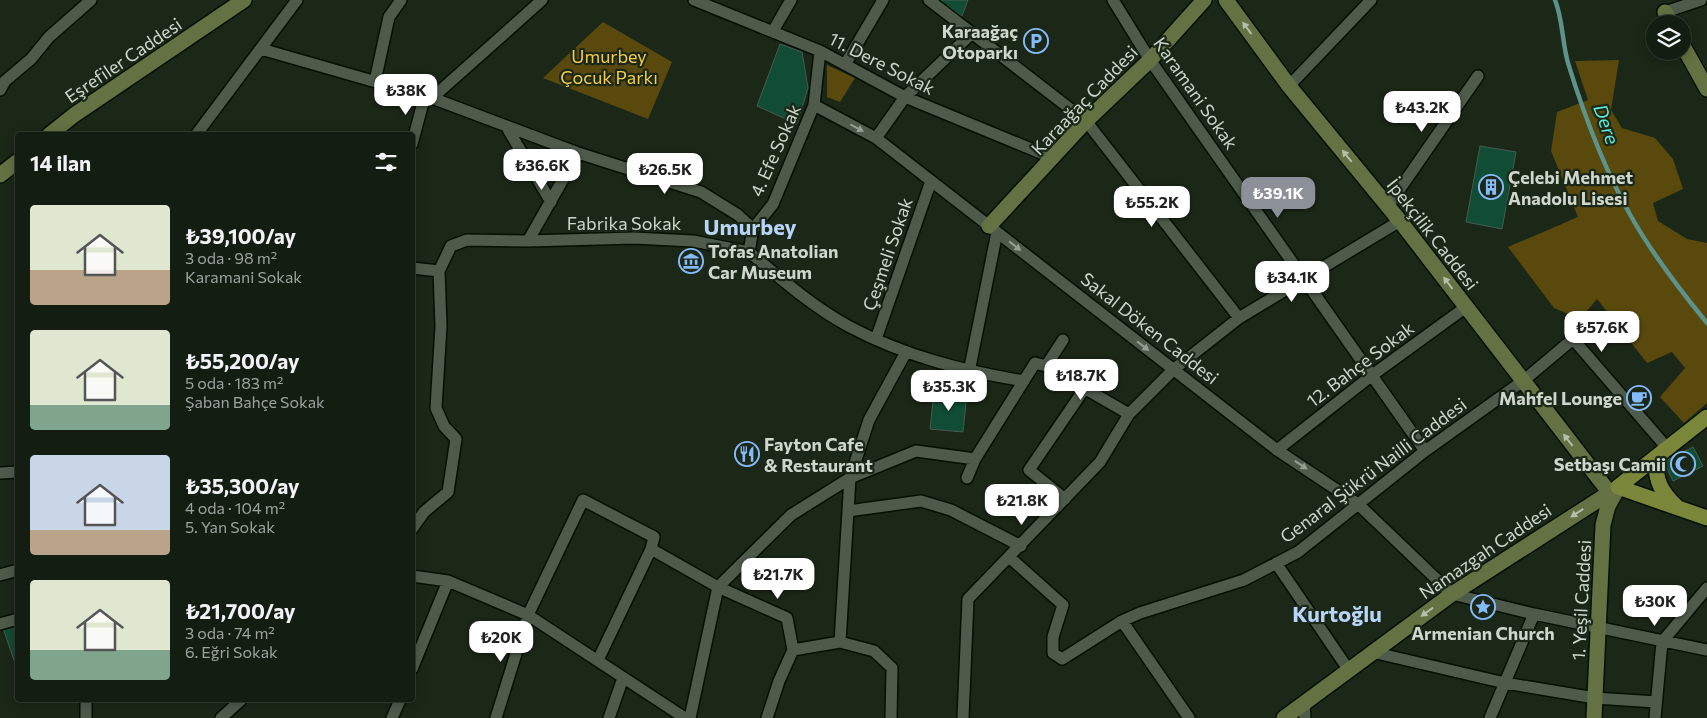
<!DOCTYPE html>
<html lang="tr">
<head>
<meta charset="utf-8">
<style>
  :root { --surface:#141d11; --page:#1d261a; --text:#f1f3f6; --muted:#9da29f; --line:#333b31; --accent:#8c9099 }
  body { margin:0; font-family:Commissioner,sans-serif; background:var(--page); color:var(--text); height:100vh; display:flex; flex-direction:column; font-size:19px; white-space:nowrap }
  * { box-sizing:border-box; margin:0 }
  p { font-size:16px; color:var(--muted) }
  .icon { flex:none; width:28px; height:28px; fill:none; stroke:currentColor; stroke-width:2; stroke-linecap:round; stroke-linejoin:round }
  .map { position:relative; flex:1; overflow:hidden }
  .sheet { position:absolute; left:15px; top:132px; width:400px; height:570px; display:flex; flex-direction:column; background:var(--surface); border-radius:5px; box-shadow:0 2px 12px #0003,0 0 0 1px var(--line) }
  .sheet>* { flex:none }
  .tools { position:absolute; left:1646px; top:15px; display:grid; gap:10px }
  .tools a { display:grid; place-items:center; width:45px; height:45px; border-radius:50%; background:var(--surface); box-shadow:0 2px 12px #0003,0 0 0 1px var(--line); font-size:25px }
  .price { position:absolute; translate:-50% -42px; padding:0 11px; border-radius:10px; background:#fff; color:#222; font-size:16px; line-height:32px; filter:drop-shadow(0 1px 2px #0008) }
  .price::after { content:''; position:absolute; left:50%; top:30px; width:15px; height:11px; margin-left:-8px; background:inherit; clip-path:polygon(0 0,100% 0,50% 100%) }
  .price.current { background:var(--accent); color:#fff }
  ul { padding:0; list-style:none }
  li { display:flex; align-items:center; gap:15px; height:125px; padding:0 15px }
  li span { display:grid; place-items:center; flex:none; width:140px; height:100px; border-radius:5px; color:#555 }
  li>.icon { margin-inline-start:auto }
  span .icon { width:60px; height:60px; fill:#fffc; stroke-width:1 }
  li b { font-size:21px }
  h2 { display:flex; justify-content:space-between; align-items:center; height:60px; padding:0 15px; font-size:21px }
  .map>svg:first-child { display:block }
  .green { fill:#59490c }
  .lines { fill:none; stroke-linecap:round; stroke-linejoin:round }
  .stream { stroke:#5c9289; stroke-width:4.5 }
  .building { fill:#104d34; stroke:#455b4f }
  .street-casing { stroke:#060f03; stroke-width:14 }
  .secondary-casing { stroke:#060f03; stroke-width:18 }
  .primary-casing { stroke:#060f03; stroke-width:18 }
  .street { stroke:#4e5b4a; stroke-width:11 }
  .secondary { stroke:#647142; stroke-width:15 }
  .primary { stroke:#7a873b; stroke-width:15 }
  .oneway { fill:#b4beaa }
  .oneway2 { fill:#959f92 }
  .labels { text-anchor:middle; dominant-baseline:central; stroke-width:4.5; stroke-linejoin:round; paint-order:stroke }
  .poi-label { font-size:18px; font-weight:bold; fill:#cfd7cd; stroke:#1b2717; text-anchor:end }
  .park-label { font-size:18px; fill:#f5cf47; stroke:#1b2717 }
  .street-label { font-size:18px; fill:#cfd7cd; stroke:#1b2717 }
  .water-label { font-size:19px; font-style:italic; fill:#5de8d7; stroke:#1b2717 }
  .district-label { font-size:22px; font-weight:bold; fill:#b6d5f8; stroke:#1b2717 }
</style>
</head>
<body>
<div class="map">
<svg width="1707" height="718" viewBox="0 0 1707 718">
  <rect width="100%" height="100%" fill="#1b2717"/>
  <!-- green -->
  <path class="green" d="M603,22L672,62L648,119L543,78Z
    M1619,60L1611,110L1622,128L1655,138L1673,159L1683,189L1653,203L1658,221L1687,239L1707,243V403L1684,423L1660,397L1685,368L1672,352L1647,363L1597,299L1580,319L1554,308L1508,247L1578,217L1551,151L1557,112L1588,100L1575,61Z
    M827,65L855,78L840,102L827,97Z"/>
  <g class="lines">
    <!-- stream -->
    <path class="stream" d="M1555,0C1563,20 1562,42 1568,63C1584,115 1605,171 1632,218C1653,255 1680,290 1707,323"/>
  </g>
  <!-- building -->
  <path class="building" d="M939,0H968L962,16Z
    M780,44L802,52L808,88L797,124L757,106Z
    M1480,146L1516,152L1502,229L1466,222Z
    M934,391L967,394L963,432L930,429Z
    M1693,447L1703,466L1673,481L1664,462Z
    M18,623V672L3,628Z"/>
  <g class="lines">
    <defs>
      <path id="street" d="M694,0L820,51L905,97L1053,158
        M929,0L1086,121L1239,318
        M1113,0L1150,60L1425,451
        M1665,12L1701,0
        M773,31L791,0
        M261,49L432,98L578,153L701,192L738,215L753,229L749,252C781,279 813,307 850,327C905,356 963,371 1024,381
        M846,63L883,0
        M375,81L389,17L401,0
        M1289,86L1371,0
        M0,90L5,81L31,59L49,37L91,0
        M432,98L542,0
        M814,105L876,138L1277,450L1358,504L1452,594L1534,614L1707,650
        M506,126L551,202
        M196,135L297,0
        M876,138L905,97L972,33
        M412,144L425,95
        M1388,206L1478,76
        M753,229L773,204L814,105L820,51
        M528,241L578,153
        M412,268L439,271
        M876,339L931,181
        M1046,366L1063,340
        M969,372L997,232
        M1277,450L1371,376L1466,307
        M0,473L18,472
        M967,478L975,459
        M1065,499L1029,470L1085,388
        M848,511L921,501L951,510L1021,546
        M412,529L424,512L448,492L456,439L444,426L436,408L441,326L439,271L451,246L467,240L528,241L634,238L693,241L749,252
        M651,549L718,587L787,618L793,650
        M1009,557L1063,605L1053,637V653L1062,659L1122,621L1140,613L1244,580L1298,552L1425,451L1523,381L1573,339L1668,449
        M1276,563L1348,669
        M0,575L18,570
        M412,576L448,581L528,615L685,718
        M1122,621L1189,718
        M0,624L18,619
        M1372,652L1505,683L1595,698L1656,702
        M412,669L448,581
        M1304,703L1305,718
        M86,718V700
        M221,718L241,700
        M392,718L400,700
        M496,718L528,615L583,500L654,537L651,549L598,660
        M609,718L623,678
        M690,718L718,587L791,515L850,478L916,451L975,459L1035,363L1046,366L1129,414
        M767,718L779,681L793,650L840,642
        M891,718L892,668L874,651L840,642L850,478L869,420L906,352
        M963,718L968,599L1100,462L1129,414L1173,370L1239,318L1400,221
        M1490,718L1534,614
        M1655,718L1662,642L1707,588"/>
      <path id="secondary" d="M1226,0L1289,86L1400,221L1609,492
        M1665,12L1672,24
        M1682,44L1707,89
        M49,135L74,115L244,0
        M0,175L18,161
        M989,226L1086,121L1150,60L1204,0
        M1284,718L1452,594L1617,488
        M1594,718L1603,525L1608,506L1618,488"/>
      <path id="primary" d="M1656,459C1655,480 1661,492 1676,506
        M1618,487L1707,417
        M1618,487L1707,518"/>
    </defs>
    <!-- street casing -->
    <use href="#street" class="street-casing"/>
    <!-- secondary casing -->
    <use href="#secondary" class="secondary-casing"/>
    <!-- primary casing -->
    <use href="#primary" class="primary-casing"/>
    <!-- street -->
    <use href="#street" class="street"/>
    <!-- secondary -->
    <use href="#secondary" class="secondary"/>
    <!-- primary -->
    <use href="#primary" class="primary"/>
  </g>
  <!-- one-way arrows -->
  <defs><path id="oneway-solid" d="M-6-.8H1V-3.2L6.5 0L1 3.2V.8H-6Z" transform="scale(1.25)"/></defs>
  <g class="oneway">
    <use href="#oneway-solid" transform="translate(1247 28) rotate(-126)"/>
    <use href="#oneway-solid" transform="translate(1347 156) rotate(-129)"/>
    <use href="#oneway-solid" transform="translate(1448 283) rotate(-127)"/>
    <use href="#oneway-solid" transform="translate(1568 440) rotate(-128)"/>
    <use href="#oneway-solid" transform="translate(1577 513) rotate(147)"/>
    <use href="#oneway-solid" transform="translate(1427 612) rotate(144)"/>
  </g>
  <g class="oneway2">
    <use href="#oneway-solid" transform="translate(857 128) rotate(28)"/>
    <use href="#oneway-solid" transform="translate(1015 246) rotate(38)"/>
    <use href="#oneway-solid" transform="translate(1143 346) rotate(38)"/>
    <use href="#oneway-solid" transform="translate(1301 465) rotate(34)"/>
  </g>
  <!-- icons -->
  <defs>
    <symbol id="parking-ring" viewBox="-11 -11 22 22"><circle r="9.5" fill="#1b2717" stroke="#84bcfb" stroke-width="1.5"/><path d="M-3.5-5.5H1a3.5 3.5 0 0 1 0 7H-1V5.5H-3.5ZM-1-3.4V-.6H.8a1.4 1.4 0 0 0 0-2.8Z" fill="#84bcfb"/></symbol>
    <symbol id="building-ring" viewBox="-11 -11 22 22"><circle r="9.5" fill="#1b2717" stroke="#84bcfb" stroke-width="1.5"/><path d="M-4-6H4V6H1V3H-1V6H-4ZM-2.5-4.3h1.7v1.8h-1.7ZM.8-4.3h1.7v1.8H.8ZM-2.5-1h1.7V.8h-1.7ZM.8-1h1.7V.8H.8Z" fill="#84bcfb"/></symbol>
    <symbol id="museum-ring" viewBox="-11 -11 22 22"><circle r="9.5" fill="#1b2717" stroke="#84bcfb" stroke-width="1.5"/><path d="M0-6L6-3V-2H-6V-3ZM-5-1h2V3h-2ZM-1-1h2V3h-2ZM3-1h2V3H3ZM-6 4H6V6H-6Z" fill="#84bcfb"/></symbol>
    <symbol id="cafe-ring" viewBox="-11 -11 22 22"><circle r="9.5" fill="#1b2717" stroke="#84bcfb" stroke-width="1.5"/><path d="M-5.5-4.5H6V0H3Q3 3.5 0 3.5H-2.5Q-5.5 3.5-5.5 0ZM3-3.2v2h1.7v-2ZM-6 4.5H4V6H-6Z" fill="#84bcfb"/></symbol>
    <symbol id="restaurant-ring" viewBox="-11 -11 22 22"><circle r="9.5" fill="#1b2717" stroke="#84bcfb" stroke-width="1.5"/><path d="M-5-6h1v4h1v-4h1v4h1v-4h1v5L-1.5 .5V6h-2V.5L-5-1ZM5-6V6H3V1.5H1.5Q1.5-4 5-6Z" fill="#84bcfb"/></symbol>
    <symbol id="mosque-ring" viewBox="-11 -11 22 22"><circle r="9.5" fill="#1b2717" stroke="#84bcfb" stroke-width="1.5"/><path d="M3.5-4.9A6 6 0 1 0 3.5 4.9A5 5 0 1 1 3.5-4.9Z" fill="#84bcfb"/></symbol>
    <symbol id="sight-ring" viewBox="-11 -11 22 22"><circle r="9.5" fill="#1b2717" stroke="#84bcfb" stroke-width="1.5"/><path d="M0-6L1.8-2.2L6-1.7L2.9 1.2L3.7 5.4L0 3.3L-3.7 5.4L-2.9 1.2L-6-1.7L-1.8-2.2Z" fill="#84bcfb"/></symbol>
  </defs>
  <g fill-rule="evenodd">
    <use href="#parking-ring" x="1022" y="27" width="28" height="28"/>
    <use href="#building-ring" x="1477" y="173" width="28" height="28"/>
    <use href="#museum-ring" x="677" y="247" width="28" height="28"/>
    <use href="#cafe-ring" x="1625" y="384" width="28" height="28"/>
    <use href="#restaurant-ring" x="733" y="440" width="28" height="28"/>
    <use href="#mosque-ring" x="1669" y="450" width="28" height="28"/>
    <use href="#sight-ring" x="1469" y="593" width="28" height="28"/>
  </g>
  <g class="labels">
    <!-- poi labels -->
    <g class="poi-label">
      <text x="1018" y="31">Karaağaç<tspan x="1018" dy="21">Otoparkı</tspan></text>
      <text x="1508" y="177" text-anchor="start">Çelebi Mehmet<tspan x="1508" dy="21">Anadolu Lisesi</tspan></text>
      <text x="708" y="251" text-anchor="start">Tofas Anatolian<tspan x="708" dy="21">Car Museum</tspan></text>
      <text x="1622" y="398">Mahfel Lounge</text>
      <text x="764" y="444" text-anchor="start">Fayton Cafe<tspan x="764" dy="21">&amp; Restaurant</tspan></text>
      <text x="1666" y="464">Setbaşı Camii</text>
      <text x="1483" y="633" text-anchor="middle">Armenian Church</text>
    </g>
    <!-- park labels -->
    <g class="park-label">
      <text x="609" y="56">Umurbey<tspan x="609" dy="21">Çocuk Parkı</tspan></text>
    </g>
    <!-- street labels -->
    <g class="street-label">
      <text transform="translate(123 60) rotate(-34)">Eşrefiler Caddesi</text>
      <text transform="translate(882 63) rotate(27)">11. Dere Sokak</text>
      <text transform="translate(1196 93) rotate(55)">Karamani Sokak</text>
      <text transform="translate(1084 100) rotate(-46)">Karaağaç Caddesi</text>
      <text transform="translate(775 150) rotate(-66)">4. Efe Sokak</text>
      <text x="624" y="223">Fabrika Sokak</text>
      <text transform="translate(1433 234) rotate(52)">İpekçilik Caddesi</text>
      <text transform="translate(887 254) rotate(-71)">Çeşmeli Sokak</text>
      <text transform="translate(1150 328) rotate(38)">Sakal Döken Caddesi</text>
      <text transform="translate(1360 364) rotate(-37)">12. Bahçe Sokak</text>
      <text transform="translate(1373 470) rotate(-37)">Genaral Şükrü Nailli Caddesi</text>
      <text transform="translate(1485 551) rotate(-34)">Namazgah Caddesi</text>
      <text transform="translate(1581 600) rotate(-87)">1. Yeşil Caddesi</text>
    </g>
    <!-- water labels -->
    <g class="water-label">
      <text transform="translate(1607 124) rotate(70)">Dere</text>
    </g>
    <!-- district labels -->
    <g class="district-label">
      <text x="750" y="226">Umurbey</text>
      <text x="1337" y="613">Kurtoğlu</text>
    </g>
  </g>
</svg>
<div class="tools">
<a><svg class="icon" aria-label="layers" viewBox="0 0 24 24"><path d="M12 4l9 5-9 5-9-5zM3 14l9 5 9-5"/></svg></a>
</div>
<b class="price" style="left:406px;top:116px">₺38K</b>
<b class="price" style="left:1422px;top:133px">₺43.2K</b>
<b class="price" style="left:542px;top:191px">₺36.6K</b>
<b class="price" style="left:665px;top:195px">₺26.5K</b>
<b class="price current" style="left:1278px;top:219px">₺39.1K</b>
<b class="price" style="left:1152px;top:228px">₺55.2K</b>
<b class="price" style="left:1292px;top:303px">₺34.1K</b>
<b class="price" style="left:1602px;top:353px">₺57.6K</b>
<b class="price" style="left:1081px;top:401px">₺18.7K</b>
<b class="price" style="left:949px;top:412px">₺35.3K</b>
<b class="price" style="left:1022px;top:526px">₺21.8K</b>
<b class="price" style="left:778px;top:600px">₺21.7K</b>
<b class="price" style="left:1655px;top:627px">₺30K</b>
<b class="price" style="left:501px;top:663px">₺20K</b>
<section class="sheet">
<h2>14 ilan<svg class="icon" aria-label="filters" viewBox="0 0 24 24"><path d="M4 7h16M4 17h16"/><circle cx="9" cy="7" r="2"/><circle cx="15" cy="17" r="2"/></svg></h2>
<ul>
<li><span style="background:linear-gradient(#dfe7d0 65%,#b9a48a 0)"><svg class="icon" aria-label="home" viewBox="0 0 24 24"><path d="M3 11l9-7 9 7M6 9v11h12V9"/></svg></span><div><b>₺39,100/ay</b><p>3 oda · 98 m²</p><p>Karamani Sokak</p></div></li>
<li><span style="background:linear-gradient(#dfe7d0 75%,#7fa58c 0)"><svg class="icon" aria-label="home" viewBox="0 0 24 24"><path d="M3 11l9-7 9 7M6 9v11h12V9"/></svg></span><div><b>₺55,200/ay</b><p>5 oda · 183 m²</p><p>Şaban Bahçe Sokak</p></div></li>
<li><span style="background:linear-gradient(#c9d6e8 75%,#b9a48a 0)"><svg class="icon" aria-label="home" viewBox="0 0 24 24"><path d="M3 11l9-7 9 7M6 9v11h12V9"/></svg></span><div><b>₺35,300/ay</b><p>4 oda · 104 m²</p><p>5. Yan Sokak</p></div></li>
<li><span style="background:linear-gradient(#dfe7d0 70%,#7fa58c 0)"><svg class="icon" aria-label="home" viewBox="0 0 24 24"><path d="M3 11l9-7 9 7M6 9v11h12V9"/></svg></span><div><b>₺21,700/ay</b><p>3 oda · 74 m²</p><p>6. Eğri Sokak</p></div></li>
</ul>
</section>
</div>
</body>
</html>
